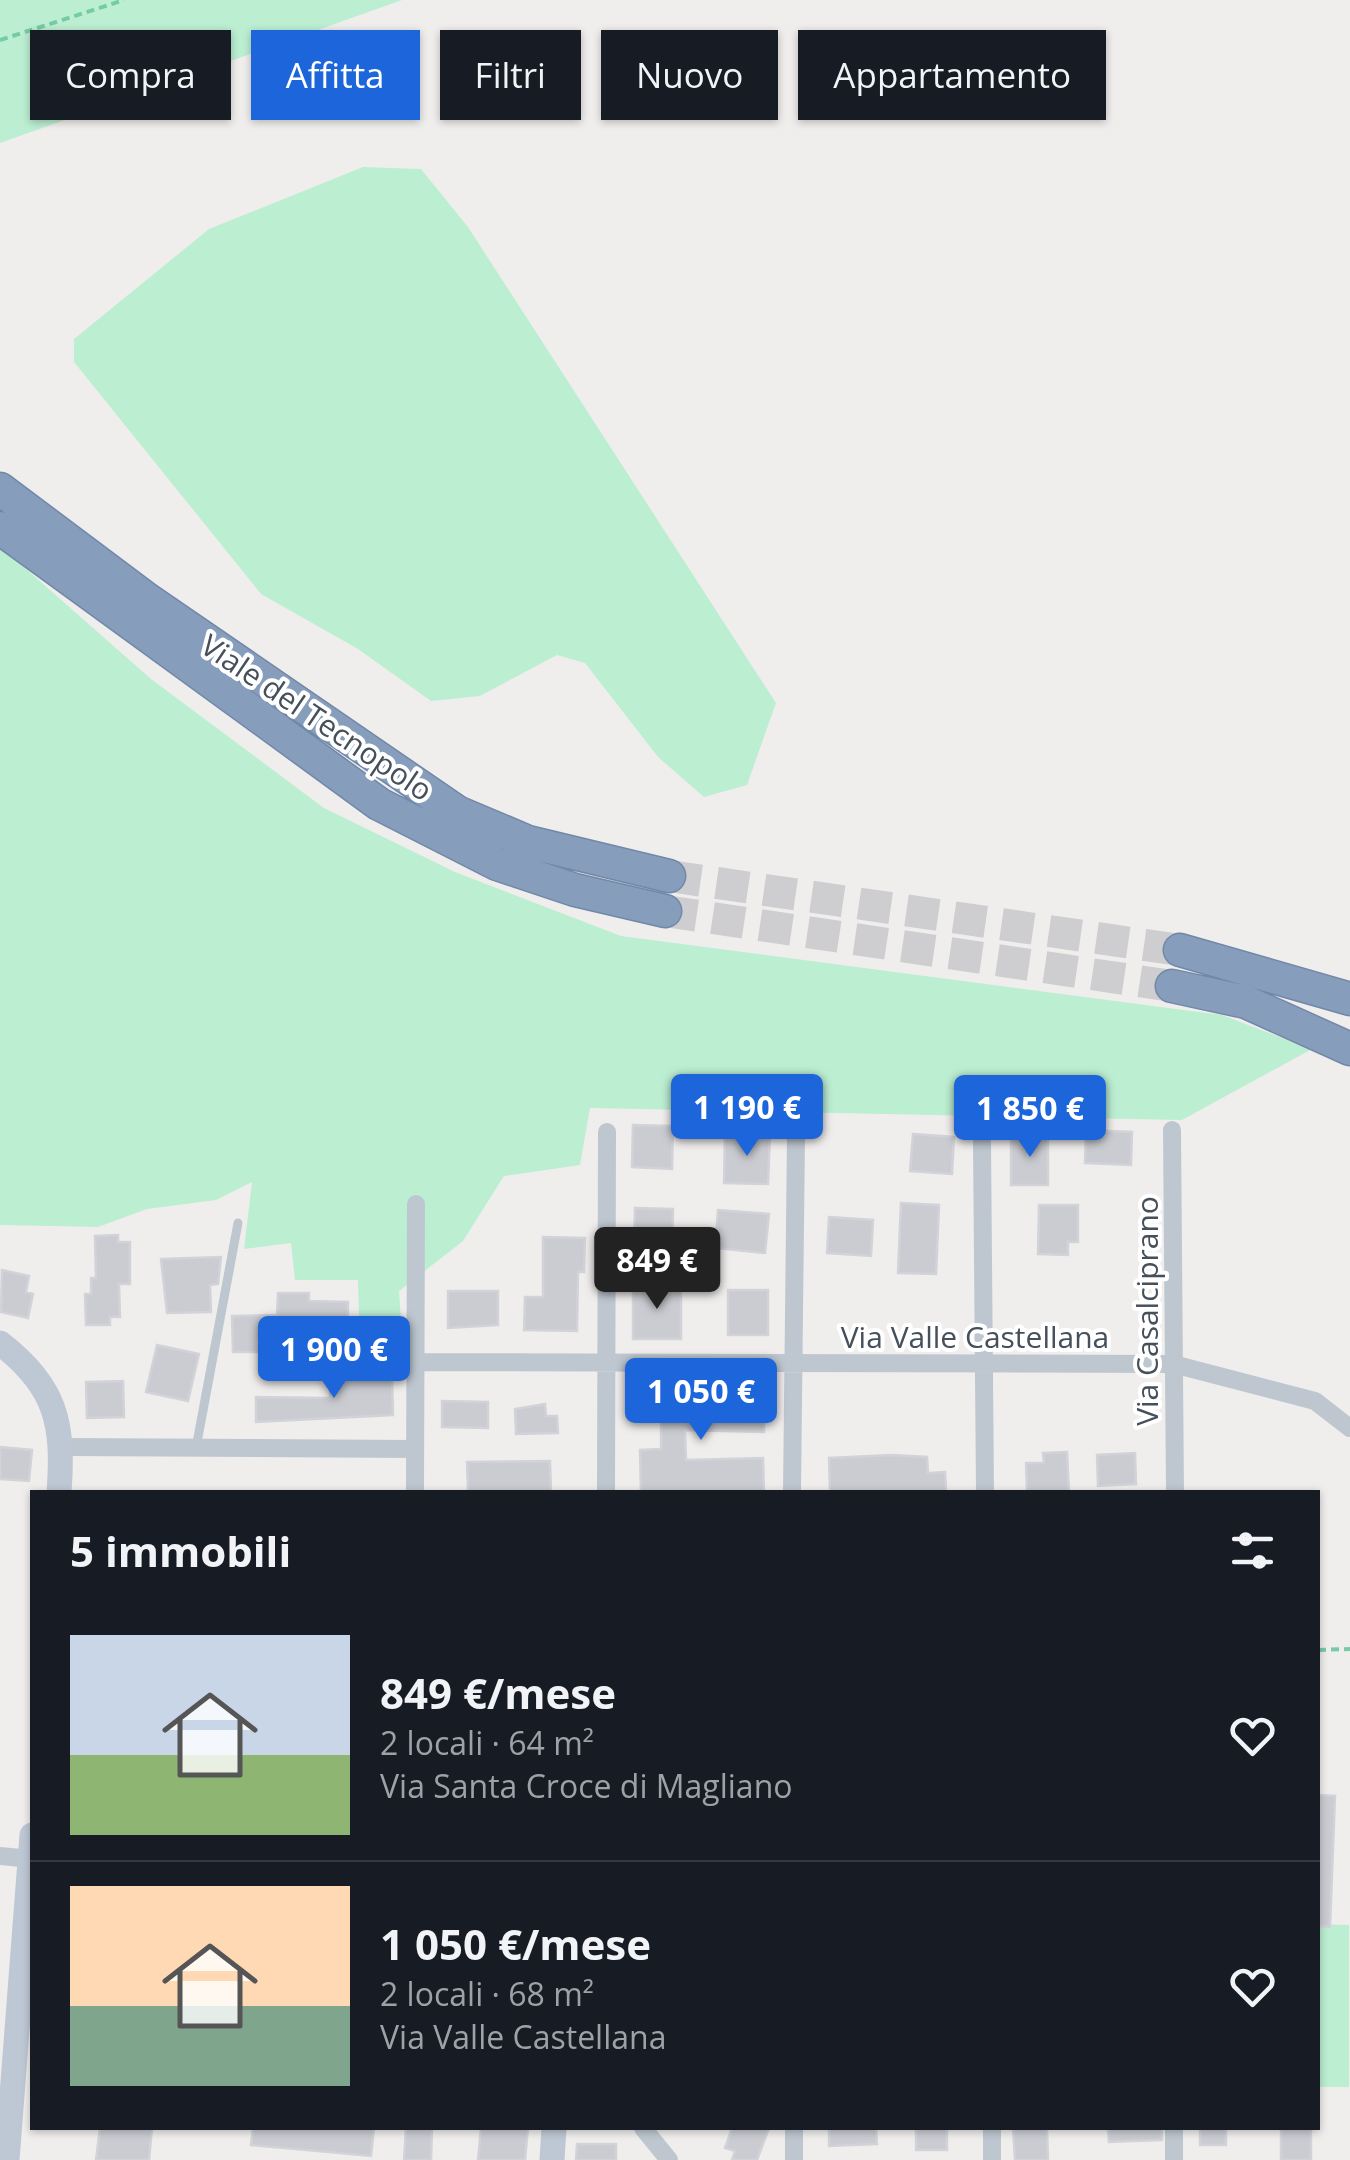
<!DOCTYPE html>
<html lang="it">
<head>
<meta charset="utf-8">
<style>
  :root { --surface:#171b24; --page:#242831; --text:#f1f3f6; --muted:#9ea1a6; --line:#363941; --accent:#1c65db }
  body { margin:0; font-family:"Open Sans",sans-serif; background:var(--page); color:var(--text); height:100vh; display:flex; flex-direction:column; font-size:38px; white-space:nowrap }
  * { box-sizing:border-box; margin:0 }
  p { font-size:32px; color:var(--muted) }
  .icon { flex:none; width:55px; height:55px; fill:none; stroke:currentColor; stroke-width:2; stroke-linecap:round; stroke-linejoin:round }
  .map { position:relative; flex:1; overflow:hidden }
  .drawer { position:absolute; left:30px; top:1490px; width:1290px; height:640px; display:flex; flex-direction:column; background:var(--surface); border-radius:0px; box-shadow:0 2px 8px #0004 }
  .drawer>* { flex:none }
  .hud { position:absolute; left:30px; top:30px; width:1290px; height:90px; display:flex; gap:20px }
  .price { position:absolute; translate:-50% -85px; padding:0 22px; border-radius:10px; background:var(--accent); color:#fff; font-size:32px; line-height:65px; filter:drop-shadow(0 2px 5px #0008) }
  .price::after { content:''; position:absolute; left:50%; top:60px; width:30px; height:22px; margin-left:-15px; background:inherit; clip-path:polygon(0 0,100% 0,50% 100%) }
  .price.active { background:#222; color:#fff }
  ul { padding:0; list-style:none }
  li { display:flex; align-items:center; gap:30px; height:250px; padding:0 40px }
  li+li { border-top:2px solid var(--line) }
  li span { display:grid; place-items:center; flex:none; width:280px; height:200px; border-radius:0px; color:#555 }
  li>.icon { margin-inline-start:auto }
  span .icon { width:120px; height:120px; fill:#fffc; stroke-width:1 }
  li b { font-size:42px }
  h2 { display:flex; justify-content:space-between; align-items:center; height:120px; padding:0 40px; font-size:42px }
  .tag { padding:0 35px; border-radius:0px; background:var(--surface); box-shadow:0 2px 8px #0004; font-size:35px; line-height:90px }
  .tag.active { background:var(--accent); color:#fff }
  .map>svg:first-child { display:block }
  .green { fill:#bceed2 }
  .building { fill:#caccd2; stroke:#d2d3d9; stroke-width:2.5 }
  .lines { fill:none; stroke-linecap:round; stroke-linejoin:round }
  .highway-tunnel { stroke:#ceced0; stroke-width:32; stroke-dasharray:32 16; stroke-linecap:butt }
  .highway-casing { stroke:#7188a8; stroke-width:35 }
  .path { stroke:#75cba6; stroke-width:4; stroke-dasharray:8 5; stroke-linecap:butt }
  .lane { stroke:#bec7d0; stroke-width:9 }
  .street { stroke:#bec7d0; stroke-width:18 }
  .secondary { stroke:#bec8d4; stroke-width:25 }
  .highway { stroke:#869dbc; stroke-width:32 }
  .labels { text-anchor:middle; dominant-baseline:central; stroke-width:8; stroke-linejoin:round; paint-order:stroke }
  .street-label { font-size:30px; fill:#46505b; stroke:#fff }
</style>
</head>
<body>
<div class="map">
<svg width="1350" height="2160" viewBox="0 0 1350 2160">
  <rect width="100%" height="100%" fill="#f0eeed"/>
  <!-- green -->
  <path class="green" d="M0,0H402L0,143Z
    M363,167L421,169L468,227L776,703L747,785L704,797L658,757L585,663L557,655L480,696L431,701L358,649L261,594L74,362V339L209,229Z
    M0,546L151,679L324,808L455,872L621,936L1222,1015L1312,1049L1182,1120L590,1108L580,1165L504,1176L463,1241L399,1291L403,1350L360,1353L358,1280H295L291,1243L244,1249L252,1182L216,1200L147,1209L98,1227L0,1225Z
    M1318,1924L1349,1925V2087H1318Z"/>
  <!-- building -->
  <path class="building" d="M633,1125L673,1126L672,1169L632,1167Z
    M1086,1130L1132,1132L1131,1165L1085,1163Z
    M725,1133L770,1135L768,1184L724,1183Z
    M913,1134L954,1137L952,1174L910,1171Z
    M1011,1134H1048V1185H1011Z
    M901,1203L939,1205L936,1274L898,1273Z
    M1039,1205H1078V1242H1068V1255L1038,1254Z
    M635,1208L673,1209L672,1250L634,1249Z
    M718,1210L769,1214L765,1253L715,1248Z
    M829,1217L873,1220L871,1256L827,1253Z
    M118,1235V1242H130V1284H119L120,1317H110V1325H86L85,1294H91V1278H96L95,1236Z
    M543,1237L585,1238L584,1272H578L577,1331L524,1330L525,1297H543Z
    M221,1257L218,1284L210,1285L211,1312L167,1313L161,1259Z
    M2,1270L29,1276L26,1292L33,1294L28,1318L1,1312Z
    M633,1286H681V1339H633Z
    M728,1290H768V1335H728Z
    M448,1291H498V1325L448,1328Z
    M278,1293H309V1301L348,1302V1331H332V1351H313V1340H258V1352H233L232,1316L277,1315Z
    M157,1345L199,1354L188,1401L146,1392Z
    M330,1375H392L393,1415L256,1422V1397L330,1398Z
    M123,1381L124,1417L87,1418L86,1382Z
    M669,1390V1401L714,1399L715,1391L766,1394L764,1432L685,1430L686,1460L763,1458L764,1492H641L640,1450L661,1449V1418L640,1419L639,1391Z
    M442,1401L488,1402V1428L442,1427Z
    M545,1404L546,1416H557L558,1433L516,1434L515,1409Z
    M0,1447L32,1450L29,1481L0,1479Z
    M1067,1452L1069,1492H1027L1026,1463H1044L1043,1453Z
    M1135,1453L1136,1484L1098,1486L1097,1455Z
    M892,1455L927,1457L928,1473L945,1472L946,1492H830L829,1458Z
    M550,1461L551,1492H468L467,1462Z
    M1318,1795L1335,1796L1330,1927L1318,1926Z
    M100,2128H152L149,2160H96Z
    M253,2128H374L371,2156L251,2145Z
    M406,2128H432L431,2160H404Z
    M481,2128H528L525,2160H478Z
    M732,2128H769L757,2160H732L735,2151L725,2148Z
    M829,2128H876L877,2144L829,2146Z
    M916,2128H947V2150H916Z
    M1013,2128H1047L1048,2160H1015Z
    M1108,2128H1162V2140L1109,2142Z
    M1200,2128H1226V2145H1200Z
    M1281,2128H1311V2160H1281Z
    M577,2144H616V2160H576Z"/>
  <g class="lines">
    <!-- highway-tunnel -->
    <path class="highway-tunnel" d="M669,876L1180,950
      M665,911L1172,986"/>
    <defs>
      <path id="highway" d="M0,489L148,600L457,812L528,842L669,876
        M0,528L379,804L497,864L575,890L665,911
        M1180,950L1350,999
        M1172,986L1246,1002L1350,1049"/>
    </defs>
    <!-- highway casing -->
    <use href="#highway" class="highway-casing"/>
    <!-- path -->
    <path class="path" d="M0,40L124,0
      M1318,1650L1350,1649"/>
    <!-- lane -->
    <path class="lane" d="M196,1448L238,1223"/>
    <!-- street -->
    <path class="street" d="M1172,1130L1175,1492
      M982,1142L985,1492
      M417,1362L1173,1364L1315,1401L1350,1428
      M63,1447L415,1449
      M415,1492L416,1204
      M606,1492L607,1132
      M792,1492L796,1135
      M0,1856L31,1859
      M643,2128L669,2160
      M794,2128V2160
      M992,2128V2160
      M1174,2160V2128"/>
    <!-- secondary -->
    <path class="secondary" d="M0,1343C57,1387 64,1424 59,1492
      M7,2160L32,1835
      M552,2160L554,2128"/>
    <!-- highway -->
    <use href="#highway" class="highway"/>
  </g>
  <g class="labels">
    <!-- street labels -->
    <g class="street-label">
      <text transform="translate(317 717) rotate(34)">Viale del Tecnopolo</text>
      <text transform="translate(1146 1311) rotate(-90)">Via Casalciprano</text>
      <text x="975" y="1336">Via Valle Castellana</text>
    </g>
  </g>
</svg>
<b class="price" style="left:747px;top:1159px">1 190 €</b>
<b class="price" style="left:1030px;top:1160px">1 850 €</b>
<b class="price active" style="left:657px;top:1312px">849 €</b>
<b class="price" style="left:334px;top:1401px">1 900 €</b>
<b class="price" style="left:701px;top:1443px">1 050 €</b>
<div class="hud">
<a class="tag">Compra</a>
<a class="tag active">Affitta</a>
<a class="tag">Filtri</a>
<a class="tag">Nuovo</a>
<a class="tag">Appartamento</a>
</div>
<section class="drawer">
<h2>5 immobili<svg class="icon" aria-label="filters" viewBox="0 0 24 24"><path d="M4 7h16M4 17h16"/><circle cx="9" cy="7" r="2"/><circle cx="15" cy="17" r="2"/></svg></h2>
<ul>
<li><span style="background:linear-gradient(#c9d6e8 60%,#8fb573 0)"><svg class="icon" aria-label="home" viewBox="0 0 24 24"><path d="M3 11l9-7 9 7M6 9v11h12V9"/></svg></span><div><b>849 €/mese</b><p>2 locali · 64 m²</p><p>Via Santa Croce di Magliano</p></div><svg class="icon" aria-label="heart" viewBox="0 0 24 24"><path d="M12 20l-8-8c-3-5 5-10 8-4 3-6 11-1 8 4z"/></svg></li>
<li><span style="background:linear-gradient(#ffd9b3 60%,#7fa58c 0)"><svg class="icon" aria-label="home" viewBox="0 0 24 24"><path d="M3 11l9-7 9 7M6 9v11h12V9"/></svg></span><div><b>1 050 €/mese</b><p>2 locali · 68 m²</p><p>Via Valle Castellana</p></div><svg class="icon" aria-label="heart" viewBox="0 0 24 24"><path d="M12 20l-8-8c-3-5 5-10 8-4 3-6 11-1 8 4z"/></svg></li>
</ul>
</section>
</div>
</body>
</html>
